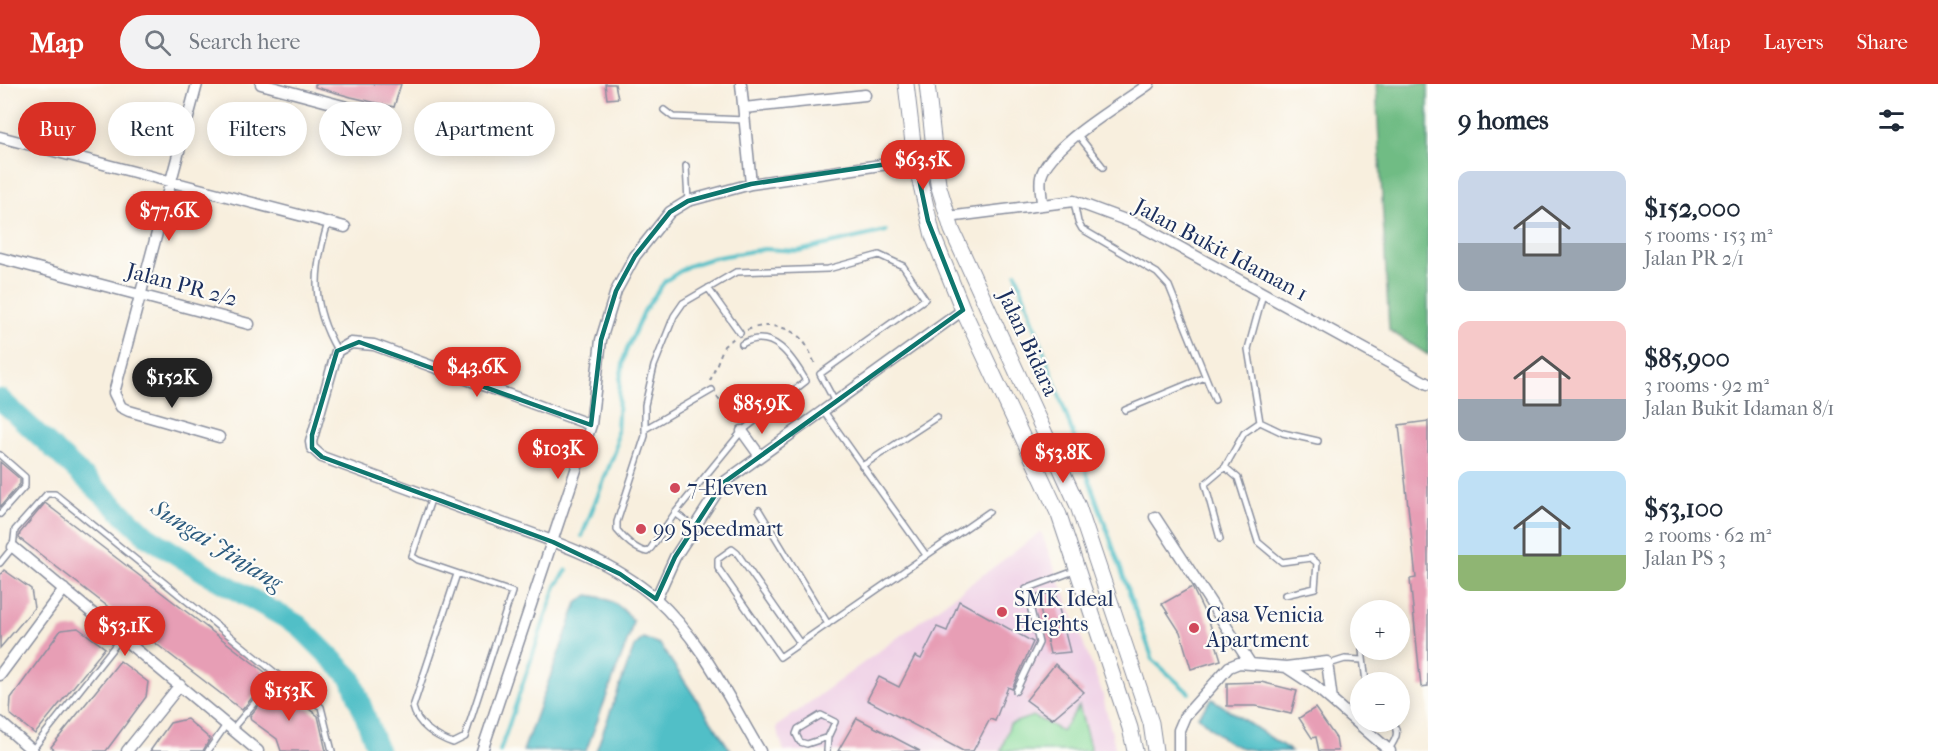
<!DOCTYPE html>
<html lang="en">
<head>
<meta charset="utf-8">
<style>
  :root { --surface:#fff; --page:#f2f2f3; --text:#1f2937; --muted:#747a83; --accent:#d93025 }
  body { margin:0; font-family:"IM FELL French Canon",serif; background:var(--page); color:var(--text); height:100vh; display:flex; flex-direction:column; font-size:22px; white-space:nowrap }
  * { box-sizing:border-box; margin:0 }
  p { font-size:20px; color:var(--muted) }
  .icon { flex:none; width:33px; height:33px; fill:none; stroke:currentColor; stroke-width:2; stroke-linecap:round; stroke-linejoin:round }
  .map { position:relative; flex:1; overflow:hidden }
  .sheet { display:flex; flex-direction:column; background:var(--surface); width:510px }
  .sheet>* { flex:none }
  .top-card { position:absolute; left:18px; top:18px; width:570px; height:54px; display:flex; gap:12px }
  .buttons { position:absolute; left:1350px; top:516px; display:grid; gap:12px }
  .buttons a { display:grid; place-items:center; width:60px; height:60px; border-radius:50%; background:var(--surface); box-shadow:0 3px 15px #0003; font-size:30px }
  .price { position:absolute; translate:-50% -51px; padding:0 14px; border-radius:21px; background:var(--accent); color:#fff; font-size:20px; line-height:39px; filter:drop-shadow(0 2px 3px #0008) }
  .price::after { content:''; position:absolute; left:50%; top:36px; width:18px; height:14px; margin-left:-9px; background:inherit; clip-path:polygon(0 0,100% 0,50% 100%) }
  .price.on { background:#222; color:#fff }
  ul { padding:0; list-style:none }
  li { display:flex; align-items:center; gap:18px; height:150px; padding:0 30px }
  li span { display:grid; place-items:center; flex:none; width:168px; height:120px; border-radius:12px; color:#555 }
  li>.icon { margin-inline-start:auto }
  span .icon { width:72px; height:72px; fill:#fffc; stroke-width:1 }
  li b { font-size:26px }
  h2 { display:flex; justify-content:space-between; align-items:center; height:72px; padding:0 30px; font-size:26px }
  .chip { padding:0 21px; border-radius:27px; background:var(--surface); box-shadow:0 3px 15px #0003; font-size:21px; line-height:54px }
  .chip.on { background:var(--accent); color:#fff }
  header { display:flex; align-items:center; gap:36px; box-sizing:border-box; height:84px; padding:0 30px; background:var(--accent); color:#fff }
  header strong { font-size:28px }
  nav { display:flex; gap:33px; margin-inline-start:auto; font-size:21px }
  .search { width:420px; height:54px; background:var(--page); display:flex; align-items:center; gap:15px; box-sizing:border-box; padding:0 21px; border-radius:33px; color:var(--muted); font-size:22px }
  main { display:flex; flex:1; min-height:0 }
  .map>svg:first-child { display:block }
  .built { fill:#efd0e6 }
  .green { fill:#8bdc9d; stroke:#53867e; stroke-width:1.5 }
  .forest { fill:#70bc84; stroke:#467671; stroke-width:1.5 }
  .water { fill:#51bfc7; stroke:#367792; stroke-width:1.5 }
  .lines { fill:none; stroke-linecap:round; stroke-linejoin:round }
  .stream { stroke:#51bfc7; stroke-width:4 }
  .river { stroke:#51bfc7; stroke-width:21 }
  .building { fill:#e79eb5 }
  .service-casing { stroke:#8a8f9e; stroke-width:8 }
  .minor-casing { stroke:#8a8f9e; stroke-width:13 }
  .secondary-casing { stroke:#8a8f9e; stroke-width:17 }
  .path { stroke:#8a8f9e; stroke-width:2; stroke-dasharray:4.5 4.5; stroke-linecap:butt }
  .service { stroke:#fff; stroke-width:5 }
  .minor { stroke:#fff; stroke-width:10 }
  .secondary { stroke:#fff; stroke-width:15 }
  .marked { fill:none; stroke:#0f766e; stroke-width:4.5; stroke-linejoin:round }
  .poi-dot { fill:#d1495b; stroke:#fdfcf7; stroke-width:2 }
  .labels { text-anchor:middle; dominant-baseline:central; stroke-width:4.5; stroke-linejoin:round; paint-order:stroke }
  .street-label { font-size:22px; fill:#1b2f5e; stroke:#fdfcf7 }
  .poi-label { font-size:22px; fill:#1b2f5e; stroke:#fdfcf7; text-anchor:start }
  .water-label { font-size:24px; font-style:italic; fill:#2b5a7e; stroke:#fdfcf7 }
</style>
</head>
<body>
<header>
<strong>Map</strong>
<div class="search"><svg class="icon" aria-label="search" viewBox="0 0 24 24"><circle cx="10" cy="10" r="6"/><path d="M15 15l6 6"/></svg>Search here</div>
<nav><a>Map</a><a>Layers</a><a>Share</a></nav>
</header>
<main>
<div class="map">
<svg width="1428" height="667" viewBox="0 0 1428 667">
  <rect width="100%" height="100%" fill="#fdfcf7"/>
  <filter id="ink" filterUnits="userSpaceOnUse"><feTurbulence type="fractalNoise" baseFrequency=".0167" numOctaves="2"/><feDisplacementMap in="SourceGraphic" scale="12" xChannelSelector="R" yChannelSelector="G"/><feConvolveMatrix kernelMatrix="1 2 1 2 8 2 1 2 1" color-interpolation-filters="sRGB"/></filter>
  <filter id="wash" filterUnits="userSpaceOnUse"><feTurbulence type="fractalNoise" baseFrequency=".008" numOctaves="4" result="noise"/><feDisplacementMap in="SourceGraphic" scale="24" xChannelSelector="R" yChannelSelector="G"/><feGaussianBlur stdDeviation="1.35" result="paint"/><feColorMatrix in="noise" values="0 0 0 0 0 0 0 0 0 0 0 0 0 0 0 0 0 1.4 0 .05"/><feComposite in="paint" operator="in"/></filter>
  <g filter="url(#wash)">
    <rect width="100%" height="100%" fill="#f8efde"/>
    <!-- built -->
    <path class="built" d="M1041,448L1102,608L1116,667H784L776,643Z"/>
    <!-- green -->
    <path class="green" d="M1079,622L1091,667H1001L1010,640L1033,632L1062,647Z"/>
    <!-- forest -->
    <path class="forest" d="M1376,0H1428V271L1389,246Z"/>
    <!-- water -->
    <path class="water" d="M588,511C609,514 620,520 633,537L630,550L586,667H523L577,519Z
      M643,554L660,560L731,667H596L634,563Z
      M1212,615L1291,667C1238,667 1234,667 1198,632Z"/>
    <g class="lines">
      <!-- stream -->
      <path class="stream" d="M1016,189L1153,576L1189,609
        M582,452L616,365L620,295L625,270L644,227L665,197L688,182L713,174L764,165L798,167L886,147
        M500,667L556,502L567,486"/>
      <!-- river -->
      <path class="river" d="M0,315L147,452L209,491L298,541L351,594L378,667"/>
    </g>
    <g id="blocks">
      <!-- building -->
      <path class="building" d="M315,0H401L394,23L351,13L315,3Z
        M605,0H615L618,14L607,15Z
        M1428,337V602L1421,603L1410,495L1416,494L1399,341Z
        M0,378L20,395V400L0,423Z
        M45,419L270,592L242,626L19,454L20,449Z
        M4,486L31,505L34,524L0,564V491Z
        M1192,503L1210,540L1221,576L1191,585L1180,548L1162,520Z
        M1055,509L1070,568L1050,570L1037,511Z
        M959,517L1033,558L1012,605L1008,603L995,637L990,635L973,667H963L867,616L879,593L899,603L915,572L921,575L937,543L947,547Z
        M78,544L105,564L35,650L10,630L11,614L61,546Z
        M120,577L148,598L146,613L106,667H56L51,663Z
        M1055,580L1084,608L1052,635L1026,616Z
        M1261,598L1297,607L1291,630L1256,622H1227V599Z
        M276,600L318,632L326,667H281L277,655L251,636L250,632Z
        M1315,624L1336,654L1338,667H1319L1316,653L1312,654L1299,634Z
        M857,634L920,667H838Z
        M187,635L210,655L203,667H150L170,639Z"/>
    </g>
  </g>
  <g filter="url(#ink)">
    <use href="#blocks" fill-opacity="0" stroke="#8a8f9e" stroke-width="1.5"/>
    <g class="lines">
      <defs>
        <path id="service" d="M664,26L673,33L745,36
          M1078,51L1103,83
          M686,82L688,117
          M1074,118L1078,138L1082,145L1157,189L1169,202L1215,316
          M328,139C313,187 311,221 337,266
          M708,204L740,249
          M742,260C773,243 792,273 806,297L742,347L675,429L651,464L647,468C636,466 624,455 617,446V438L645,352V321L654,282L674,232L683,219L736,188L828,185L879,171L903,182L925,215L820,290L835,318
          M823,326L926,471
          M1125,326L1205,293
          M1260,338L1248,265L1263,210
          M1260,338L1283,349L1318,357
          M645,345L712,306
          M0,371L25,393V402L0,430
          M862,382L937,333
          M1225,383L1238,394L1258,458L1282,478L1311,474L1317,479L1315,504L1285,511
          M432,413L412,472L418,476L512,508L465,653L453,659C436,653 417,641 413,623L457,490
          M759,426L828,540
          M675,429L694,443
          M1220,455L1205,400L1225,383L1244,349L1260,338
          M0,479L13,463L15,446L47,410H55L278,591
          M800,559L737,469L732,465L718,475V484L780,573L989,428
          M1362,566L1366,598
          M1329,580L1345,575L1362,576
          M1016,607L1039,559L1026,505L1077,486
          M233,644L278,591L321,623L332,667
          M1389,665C1396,655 1400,648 1392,638
          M32,666L121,554
          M208,667L226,641
          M827,667L828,653L835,638L821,631L798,645L796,650L800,658L807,660L828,653"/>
        <path id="minor" d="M197,0L114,309L121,323L129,327L219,353
          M261,0L388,34
          M741,0L751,100
          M744,24L865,11
          M0,53L345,143
          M1042,121C1042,112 1039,101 1041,93C1048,62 1123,19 1149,0
          M948,133L1074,117L1139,141L1428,300
          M0,174L249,240
          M591,341L374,261L351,259L337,267L311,358L312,364L322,373C377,393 433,414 488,434C544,454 610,474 655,514C701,555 729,615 760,667
          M742,347L760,372
          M1155,433L1250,579
          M13,463L258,667
          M656,515L675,473L723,399L963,226
          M1286,583L1315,602L1390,667
          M0,591L64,505
          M0,638L33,667
          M127,667L180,601
          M482,667L591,341L601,256L616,207L635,172L670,128L688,117L751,100L915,76
          M1179,667V646L1185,632L1229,583L1239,579L1286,583L1327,578L1332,616"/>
        <path id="secondary" d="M906,0L915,76L933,152L963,226L1059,431L1130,644L1135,667
          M927,0L938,100L952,146L1078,422L1151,639L1155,667"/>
      </defs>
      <!-- service casing -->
      <use href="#service" class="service-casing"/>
      <!-- minor casing -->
      <use href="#minor" class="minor-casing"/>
      <!-- secondary casing -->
      <use href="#secondary" class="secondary-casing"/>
      <!-- path -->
      <path class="path" d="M747,246C765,239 789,240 803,257C809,264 812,274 816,282
        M710,297L724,262L734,254
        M717,313L735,338"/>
      <!-- service -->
      <use href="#service" class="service"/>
      <!-- minor -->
      <use href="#minor" class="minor"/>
      <!-- secondary -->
      <use href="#secondary" class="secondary"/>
    </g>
  </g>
  <!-- marked area -->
  <path class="marked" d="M915,76L928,137L963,226L723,399L675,473L656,515L620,490L553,458L322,373L312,364V351L337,267L359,258L591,341L601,256L616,207L635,172L670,128L688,117L751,100Z"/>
  <!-- markers -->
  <g class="poi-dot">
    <circle cx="675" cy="404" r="6"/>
    <circle cx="641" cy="445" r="6"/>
    <circle cx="1002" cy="528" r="6"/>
    <circle cx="1194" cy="544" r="6"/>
  </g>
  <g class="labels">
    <!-- street labels -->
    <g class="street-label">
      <text transform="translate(1221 166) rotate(28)">Jalan Bukit Idaman 1</text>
      <text transform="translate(182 201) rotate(15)">Jalan PR 2/2</text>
      <text transform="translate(1028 259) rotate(65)">Jalan Bidara</text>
    </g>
    <!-- poi labels -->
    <g class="poi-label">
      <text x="687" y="404">7-Eleven</text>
      <text x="653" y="445">99 Speedmart</text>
      <text x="1014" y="515">SMK Ideal<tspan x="1014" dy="25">Heights</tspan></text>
      <text x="1206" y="531">Casa Venicia<tspan x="1206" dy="25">Apartment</tspan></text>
    </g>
    <!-- water labels -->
    <g class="water-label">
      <text transform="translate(217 461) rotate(32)">Sungai Jinjang</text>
    </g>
  </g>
</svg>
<div class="buttons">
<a>+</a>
<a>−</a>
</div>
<b class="price" style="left:923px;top:107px">$63.5K</b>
<b class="price" style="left:169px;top:158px">$77.6K</b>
<b class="price" style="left:477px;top:314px">$43.6K</b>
<b class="price on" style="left:172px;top:325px">$152K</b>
<b class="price" style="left:762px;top:351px">$85.9K</b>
<b class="price" style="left:558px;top:396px">$103K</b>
<b class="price" style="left:1063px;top:400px">$53.8K</b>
<b class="price" style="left:125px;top:573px">$53.1K</b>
<b class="price" style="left:289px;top:638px">$153K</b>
<div class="top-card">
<a class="chip on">Buy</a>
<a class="chip">Rent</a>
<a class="chip">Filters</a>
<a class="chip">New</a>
<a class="chip">Apartment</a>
</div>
</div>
<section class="sheet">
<h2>9 homes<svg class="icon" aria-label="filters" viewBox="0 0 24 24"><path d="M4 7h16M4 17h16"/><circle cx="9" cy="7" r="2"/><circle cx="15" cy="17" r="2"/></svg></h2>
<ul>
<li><span style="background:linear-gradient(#c9d6e8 60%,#9aa5b1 0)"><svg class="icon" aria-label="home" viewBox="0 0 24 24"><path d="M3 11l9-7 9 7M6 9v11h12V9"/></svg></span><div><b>$152,000</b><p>5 rooms · 153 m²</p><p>Jalan PR 2/1</p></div></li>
<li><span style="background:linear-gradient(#f6c9c9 65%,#9aa5b1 0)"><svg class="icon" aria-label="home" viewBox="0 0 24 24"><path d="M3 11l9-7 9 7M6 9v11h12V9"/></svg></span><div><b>$85,900</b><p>3 rooms · 92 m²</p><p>Jalan Bukit Idaman 8/1</p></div></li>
<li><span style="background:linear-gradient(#bfe0f5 70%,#8fb573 0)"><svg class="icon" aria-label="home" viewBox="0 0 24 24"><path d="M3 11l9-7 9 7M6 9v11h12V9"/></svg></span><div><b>$53,100</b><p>2 rooms · 62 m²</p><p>Jalan PS 3</p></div></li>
</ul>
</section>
</main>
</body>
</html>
